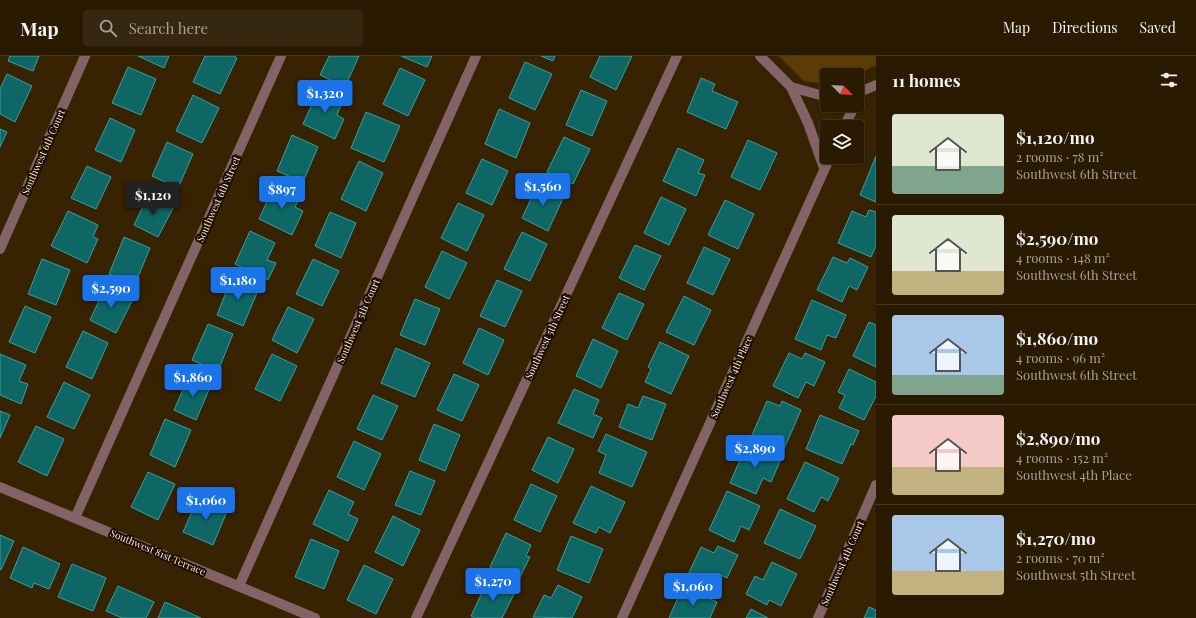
<!DOCTYPE html>
<html lang="en">
<head>
<meta charset="utf-8">
<style>
  :root { --surface:#291a01; --page:#352710; --text:#f1f3f6; --muted:#a5a199; --line:#453823; --accent:#1a73e8 }
  body { margin:0; font-family:"Playfair Display",serif; background:var(--page); color:var(--text); height:100vh; display:flex; flex-direction:column; font-size:15px; white-space:nowrap }
  * { box-sizing:border-box; margin:0 }
  p { font-size:13px; color:var(--muted) }
  .icon { flex:none; width:22px; height:22px; fill:none; stroke:currentColor; stroke-width:2; stroke-linecap:round; stroke-linejoin:round }
  .map { position:relative; flex:1; overflow:hidden }
  .details { display:flex; flex-direction:column; background:var(--surface); width:320px }
  .details>* { flex:none }
  .needle { width:26px; rotate:114deg }
  .controls { position:absolute; left:820px; top:12px; display:grid; gap:8px }
  .controls a { display:grid; place-items:center; width:44px; height:44px; border-radius:4px; background:var(--surface); box-shadow:0 1px 3px #0004,0 0 0 1px var(--line); font-size:20px }
  .price { position:absolute; translate:-50% -34px; padding:0 9px; border-radius:4px; background:var(--accent); color:#fff; font-size:13px; line-height:26px; filter:drop-shadow(0 1px 2px #0008) }
  .price::after { content:''; position:absolute; left:50%; top:24px; width:12px; height:9px; margin-left:-6px; background:inherit; clip-path:polygon(0 0,100% 0,50% 100%) }
  .price.on { background:#222; color:#fff }
  ul { padding:0; list-style:none }
  li { display:flex; align-items:center; gap:12px; height:100px; padding:0 16px }
  li+li { border-top:1px solid var(--line) }
  li span { display:grid; place-items:center; flex:none; width:112px; height:80px; border-radius:4px; color:#555 }
  li>.icon { margin-inline-start:auto }
  span .icon { width:48px; height:48px; fill:#fffc; stroke-width:1 }
  li b { font-size:17px }
  h2 { display:flex; justify-content:space-between; align-items:center; height:48px; padding:0 16px; font-size:17px }
  header { display:flex; align-items:center; gap:24px; box-sizing:border-box; height:56px; padding:0 20px; background:var(--surface); border-bottom:1px solid var(--line) }
  header strong { font-size:19px }
  nav { display:flex; gap:22px; margin-inline-start:auto; font-size:14px }
  .search { width:280px; height:36px; background:var(--page); display:flex; align-items:center; gap:10px; box-sizing:border-box; padding:0 14px; border-radius:4px; color:var(--muted); font-size:15px }
  main { display:flex; flex:1; min-height:0 }
  .map>svg:first-child { display:block }
  .green { fill:#5b3b06 }
  .building { fill:#0e6665; stroke:#37a1a0 }
  .lines { fill:none; stroke-linecap:round; stroke-linejoin:round }
  .street { stroke:#836365; stroke-width:10 }
  .labels { text-anchor:middle; dominant-baseline:central; stroke-width:4; stroke-linejoin:round; paint-order:stroke }
  .street-label { font-size:10px; fill:#fceedc; stroke:#1c0c00 }
</style>
</head>
<body>
<header>
<strong>Map</strong>
<div class="search"><svg class="icon" aria-label="search" viewBox="0 0 24 24"><circle cx="10" cy="10" r="6"/><path d="M15 15l6 6"/></svg>Search here</div>
<nav><a>Map</a><a>Directions</a><a>Saved</a></nav>
</header>
<main>
<div class="map">
<svg width="876" height="562" viewBox="0 0 876 562">
  <rect width="100%" height="100%" fill="#372201"/>
  <!-- green -->
  <path class="green" d="M779,0H876V10L869,12L857,22V19H827V28L804,25Z"/>
  <!-- building -->
  <path class="building" d="M10,0H39L33,15L8,5Z
    M138,0H169L164,12Z
    M205,0H234L237,2L220,38L193,26Z
    M329,0H359L345,31L320,19Z
    M401,0H432L427,11Z
    M541,0H555L553,5Z
    M600,0H632L616,34L590,21Z
    M525,6L552,18L535,54L509,42Z
    M128,11L156,23L141,59L112,47Z
    M400,12L425,24L408,60L383,48Z
    M7,18L32,30L15,66L0,58V33Z
    M701,22L715,28L712,35L738,46L726,73L687,56Z
    M319,33L343,44L337,59L344,63L335,83L303,68Z
    M581,34L607,45L592,80L566,69Z
    M193,39L219,52L202,87L176,75Z
    M499,53L530,67L516,102L485,88Z
    M366,56L400,70L384,106L351,92Z
    M110,62L135,74L121,106L95,94Z
    M0,73L7,76L0,91Z
    M292,79L318,91L303,126L277,115Z
    M564,81L590,93L573,128L547,116Z
    M748,84L777,97L760,134L731,121Z
    M167,86L193,98L178,132L152,120Z
    M678,92L704,104L698,117L705,119L696,140L663,125Z
    M876,100V146L860,139Z
    M482,103L508,115L492,149L466,137Z
    M359,105L383,117L366,155L341,143Z
    M87,110L111,121L96,153L71,142Z
    M275,128L301,139L295,151L303,155L292,179L259,163Z
    M538,128L564,140L548,175L522,162Z
    M148,140L173,152L158,181L134,169Z
    M661,141L686,153L669,189L644,177Z
    M725,144L754,158L738,193L708,179Z
    M458,147L484,159L467,195L441,182Z
    M869,154L876,156V190L871,201L838,187L852,155L866,161Z
    M68,155L98,169L93,181L98,183L87,207L51,190Z
    M330,156L356,167L341,202L315,190Z
    M250,175L275,187L267,204L276,207L268,224L235,208Z
    M522,176L547,188L530,225L504,213Z
    M124,181L150,192L135,228L109,218Z
    M635,189L661,200L644,234L619,222Z
    M704,191L730,203L713,239L687,227Z
    M442,195L467,207L449,243L425,231Z
    M833,201L847,207L850,202L868,211L857,234L849,230L842,246L817,234Z
    M42,203L70,214L56,249L28,238Z
    M313,203L339,215L322,250L296,238Z
    M232,221L259,232L243,270L217,259Z
    M497,224L522,235L505,271L480,260Z
    M106,230L133,243L116,277L90,264Z
    M619,237L644,248L627,284L602,272Z
    M684,240L711,254L694,289L666,276Z
    M415,243L440,253L425,289L400,279Z
    M812,244L846,259L836,282L827,279L821,294L795,283Z
    M25,250L51,261L35,297L9,286Z
    M288,251L314,263L297,297L272,284Z
    M869,266L876,269V311L853,300Z
    M208,268L233,278L218,315L192,304Z
    M479,272L504,284L488,319L463,307Z
    M83,275L108,287L92,323L66,311Z
    M593,283L618,295L601,332L576,320Z
    M660,286L689,300L671,338L645,326L651,313L648,311Z
    M396,292L430,307L415,341L381,327Z
    M789,297L802,303L805,297L825,306L814,330L806,326L798,342L773,330Z
    M0,298L26,309L19,325L28,328L21,348L0,339Z
    M272,298L297,310L280,345L255,333Z
    M849,313L876,326V340L864,364L839,352L845,339L838,336Z
    M454,318L479,329L462,365L437,354Z
    M189,320L211,329L196,364L174,354Z
    M64,326L90,339L74,373L47,361Z
    M574,333L599,344L593,358L602,362L593,382L558,367Z
    M373,339L398,350L382,384L357,373Z
    M643,340L666,348L652,384L619,371L628,348L638,352Z
    M767,345L780,350L782,345L801,354L784,393L752,379Z
    M0,355L10,359L0,382Z
    M820,359L859,375L853,389L851,388L842,408L806,393Z
    M165,363L191,374L175,411L150,399Z
    M434,368L460,379L445,415L419,404Z
    M36,370L64,383L47,420L18,406Z
    M606,378L647,396L632,431L599,417L606,399L598,395Z
    M548,381L574,393L558,427L532,414Z
    M354,385L381,398L364,434L337,421Z
    M747,388L781,403L771,426L763,422L756,438L730,427Z
    M805,406L839,422L828,445L821,441L814,456L787,443Z
    M410,415L435,425L421,459L395,449Z
    M148,416L175,428L158,464L131,451Z
    M531,428L557,440L540,476L514,464Z
    M591,430L625,446L610,477L599,471L596,477L573,467Z
    M329,434L354,446L348,458L358,463L348,485L313,468Z
    M727,435L760,450L749,474L741,470L734,486L709,474Z
    M199,440L228,453L213,489L183,476Z
    M780,453L816,470L800,503L764,487Z
    M393,460L420,474L403,510L375,496Z
    M506,477L531,489L526,500L530,501L518,525L490,511Z
    M0,479L14,485L1,514L0,513Z
    M571,480L603,493L589,527L557,514Z
    M311,483L339,495L324,533L295,521Z
    M718,490L738,499L727,522L719,518L712,534L686,523L701,491L714,497Z
    M23,491L60,508L49,533L34,527L32,532L10,522Z
    M772,506L797,518L781,550L769,544L767,549L746,538L755,520L763,524Z
    M72,508L106,522L93,555L58,541Z
    M364,509L393,523L376,558L347,544Z
    M488,524L515,536L502,562H475L471,560Z
    M558,529L582,541L572,562L533,561L544,539L551,542Z
    M118,530L154,546L146,562H122L106,555Z
    M680,537L694,543L697,537L717,546L710,562H669Z
    M165,546L201,562H158Z
    M869,551L876,554V562H864Z
    M751,553L768,562H746Z"/>
  <g class="lines">
    <!-- street -->
    <path class="street" d="M760,0L791,31L808,67L824,112
      M791,31L827,41
      M857,37L876,29
      M844,71L855,49
      M0,193L85,0
      M0,431L315,562
      M75,462L281,0
      M239,530L476,0
      M416,562L677,0
      M622,562L830,101
      M818,562L876,429"/>
  </g>
  <g class="labels">
    <!-- street labels -->
    <g class="street-label">
      <text transform="translate(43 96) rotate(-66)">Southwest 6th Court</text>
      <text transform="translate(218 143) rotate(-66)">Southwest 6th Street</text>
      <text transform="translate(358 265) rotate(-66)">Southwest 5th Court</text>
      <text transform="translate(547 281) rotate(-65)">Southwest 5th Street</text>
      <text transform="translate(731 321) rotate(-66)">Southwest 4th Place</text>
      <text transform="translate(158 496) rotate(23)">Southwest 81st Terrace</text>
      <text transform="translate(842 507) rotate(-66)">Southwest 4th Court</text>
    </g>
  </g>
</svg>
<div class="controls">
<a><svg class="needle" viewBox="-14 -14 28 28"><path d="M0-13l5 13h-10z" fill="#e53935"/><path d="M0 13l5-13h-10z" fill="#a5a199"/></svg></a>
<a><svg class="icon" aria-label="layers" viewBox="0 0 24 24"><path d="M12 4l9 5-9 5-9-5zM3 14l9 5 9-5"/></svg></a>
</div>
<b class="price" style="left:325px;top:58px">$1,320</b>
<b class="price" style="left:543px;top:151px">$1,560</b>
<b class="price" style="left:282px;top:154px">$897</b>
<b class="price on" style="left:153px;top:160px">$1,120</b>
<b class="price" style="left:238px;top:245px">$1,180</b>
<b class="price" style="left:111px;top:253px">$2,590</b>
<b class="price" style="left:193px;top:342px">$1,860</b>
<b class="price" style="left:755px;top:413px">$2,890</b>
<b class="price" style="left:206px;top:465px">$1,060</b>
<b class="price" style="left:493px;top:546px">$1,270</b>
<b class="price" style="left:693px;top:551px">$1,060</b>
</div>
<section class="details">
<h2>11 homes<svg class="icon" aria-label="filters" viewBox="0 0 24 24"><path d="M4 7h16M4 17h16"/><circle cx="9" cy="7" r="2"/><circle cx="15" cy="17" r="2"/></svg></h2>
<ul>
<li><span style="background:linear-gradient(#dfe7d0 65%,#7fa58c 0)"><svg class="icon" aria-label="home" viewBox="0 0 24 24"><path d="M3 11l9-7 9 7M6 9v11h12V9"/></svg></span><div><b>$1,120/mo</b><p>2 rooms · 78 m²</p><p>Southwest 6th Street</p></div></li>
<li><span style="background:linear-gradient(#dfe7d0 70%,#c2b280 0)"><svg class="icon" aria-label="home" viewBox="0 0 24 24"><path d="M3 11l9-7 9 7M6 9v11h12V9"/></svg></span><div><b>$2,590/mo</b><p>4 rooms · 148 m²</p><p>Southwest 6th Street</p></div></li>
<li><span style="background:linear-gradient(#a9c7e8 75%,#7fa58c 0)"><svg class="icon" aria-label="home" viewBox="0 0 24 24"><path d="M3 11l9-7 9 7M6 9v11h12V9"/></svg></span><div><b>$1,860/mo</b><p>4 rooms · 96 m²</p><p>Southwest 6th Street</p></div></li>
<li><span style="background:linear-gradient(#f6c9c9 65%,#c2b280 0)"><svg class="icon" aria-label="home" viewBox="0 0 24 24"><path d="M3 11l9-7 9 7M6 9v11h12V9"/></svg></span><div><b>$2,890/mo</b><p>4 rooms · 152 m²</p><p>Southwest 4th Place</p></div></li>
<li><span style="background:linear-gradient(#a9c7e8 70%,#c2b280 0)"><svg class="icon" aria-label="home" viewBox="0 0 24 24"><path d="M3 11l9-7 9 7M6 9v11h12V9"/></svg></span><div><b>$1,270/mo</b><p>2 rooms · 70 m²</p><p>Southwest 5th Street</p></div></li>
</ul>
</section>
</main>
</body>
</html>
